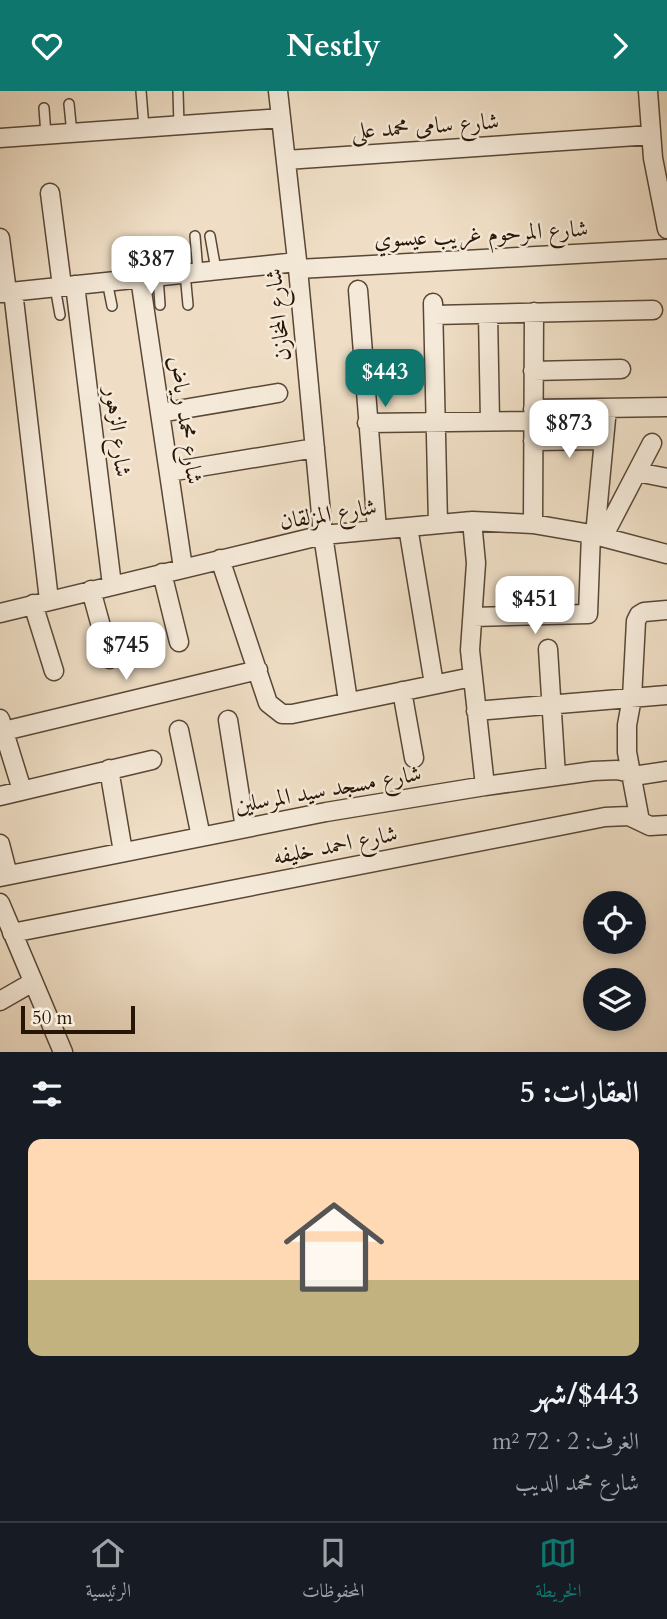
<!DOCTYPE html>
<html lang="ar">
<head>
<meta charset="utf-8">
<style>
  :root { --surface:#171b24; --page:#242831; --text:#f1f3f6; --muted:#9ea1a6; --line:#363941; --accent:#0f766e }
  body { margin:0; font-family:Cardo,Amiri,serif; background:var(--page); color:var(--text); direction:rtl; height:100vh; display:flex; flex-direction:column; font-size:26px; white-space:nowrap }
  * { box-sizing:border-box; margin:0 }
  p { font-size:23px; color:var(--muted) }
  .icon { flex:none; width:38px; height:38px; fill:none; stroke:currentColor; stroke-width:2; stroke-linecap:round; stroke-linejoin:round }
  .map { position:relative; height:961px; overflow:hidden; direction:ltr }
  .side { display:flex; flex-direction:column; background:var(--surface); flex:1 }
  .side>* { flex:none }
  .tools { position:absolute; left:583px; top:800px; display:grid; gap:14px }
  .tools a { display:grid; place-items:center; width:63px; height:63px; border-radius:50%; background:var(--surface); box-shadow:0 4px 10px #0003; font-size:35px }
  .scale { position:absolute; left:21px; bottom:18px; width:114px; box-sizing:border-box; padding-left:7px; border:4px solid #271506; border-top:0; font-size:19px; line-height:24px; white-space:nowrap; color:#271506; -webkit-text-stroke:5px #f5ead9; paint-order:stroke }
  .price { position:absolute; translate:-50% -60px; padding:0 16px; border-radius:14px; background:#fff; color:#222; font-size:23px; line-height:46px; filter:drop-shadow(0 2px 4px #0008) }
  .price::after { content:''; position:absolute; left:50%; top:42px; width:21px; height:16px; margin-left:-10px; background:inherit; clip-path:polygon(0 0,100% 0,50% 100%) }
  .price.on { background:var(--accent); color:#fff }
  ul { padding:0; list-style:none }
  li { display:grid; align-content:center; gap:14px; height:371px; padding:0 28px }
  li+li { border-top:2px solid var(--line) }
  li span { display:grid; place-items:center; height:217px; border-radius:14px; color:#555 }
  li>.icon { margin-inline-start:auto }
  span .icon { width:126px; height:126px; fill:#fffc; stroke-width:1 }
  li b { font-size:30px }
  h2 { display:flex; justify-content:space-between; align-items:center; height:84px; padding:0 28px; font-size:30px }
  header { display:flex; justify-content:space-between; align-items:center; height:91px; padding:0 28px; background:var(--accent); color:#fff; font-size:32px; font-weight:600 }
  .dock { display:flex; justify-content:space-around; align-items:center; height:98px; border-top:2px solid var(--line); background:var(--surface); font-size:19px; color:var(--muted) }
  .dock a { display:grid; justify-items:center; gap:4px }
  .dock .on { color:var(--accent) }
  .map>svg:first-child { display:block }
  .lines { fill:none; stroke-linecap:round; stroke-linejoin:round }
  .service-casing { stroke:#594736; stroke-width:12 }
  .minor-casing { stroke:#594736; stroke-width:21 }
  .service { stroke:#f5ead9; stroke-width:9 }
  .minor { stroke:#f5ead9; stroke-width:18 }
  .labels { text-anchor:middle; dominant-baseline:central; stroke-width:5; stroke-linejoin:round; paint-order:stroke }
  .street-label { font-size:23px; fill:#271506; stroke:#f5ead9 }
</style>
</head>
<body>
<header><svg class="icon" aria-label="forward" viewBox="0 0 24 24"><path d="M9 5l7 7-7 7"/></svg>Nestly<svg class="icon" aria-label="heart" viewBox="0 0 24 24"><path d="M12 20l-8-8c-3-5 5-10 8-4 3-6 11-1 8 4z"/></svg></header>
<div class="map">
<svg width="667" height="961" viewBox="0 0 667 961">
  <rect width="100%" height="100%" fill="#efdec5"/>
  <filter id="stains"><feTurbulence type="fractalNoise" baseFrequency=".00286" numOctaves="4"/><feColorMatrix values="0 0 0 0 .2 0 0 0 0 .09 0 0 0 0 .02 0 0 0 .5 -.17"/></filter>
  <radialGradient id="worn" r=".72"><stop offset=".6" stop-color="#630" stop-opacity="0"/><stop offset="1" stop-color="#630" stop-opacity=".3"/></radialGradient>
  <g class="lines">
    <defs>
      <path id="service" d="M141,0L144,37
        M178,0L179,34
        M69,13L72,43
        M44,17L46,44
        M195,145L198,181
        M210,145L216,179
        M185,182L188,214
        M158,185L160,214
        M107,190L112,215
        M55,196L60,224"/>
      <path id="minor" d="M278,0L298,178L323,444L348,610
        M648,0L653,67L667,138
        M0,47L281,27
        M286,69L651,44
        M50,102L62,195
        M0,147L7,201
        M298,178L667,158
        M140,187L183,477
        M75,194L112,494
        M358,199L377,439
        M13,200L49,509
        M0,202L297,171
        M433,212L438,433
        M488,223L490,330
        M434,224L653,219
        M533,280L621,278
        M533,318L667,316
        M160,322L278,302
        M367,332L533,330
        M533,350L604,349
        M169,381L315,357
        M637,381L667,387
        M472,430L476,472L470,559L485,695
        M533,433L534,221
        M408,436L434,593
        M595,444L607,317
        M603,446L652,352
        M220,468L268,612L282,623H292L472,586
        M162,482L179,551
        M91,499L110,568
        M33,513L54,580
        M0,522L323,444L408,436L472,430L533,433L591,443L667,463
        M473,526L588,523L591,443
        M548,558L556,685
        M402,600L414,667
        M476,620L667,604
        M0,628L22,699
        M228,629L245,737
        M179,639L201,746
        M4,640L258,579
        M109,678L123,761
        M0,705L152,669
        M640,730L627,661V634L632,607L636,530L639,524L644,521L667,519
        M0,753L8,784
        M0,786L326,721L485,695L593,680L617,679L640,684L667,680
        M0,812L63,961
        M12,842L605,726L629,725L650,735L667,734
        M0,910L33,891"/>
    </defs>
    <!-- service casing -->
    <use href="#service" class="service-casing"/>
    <!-- minor casing -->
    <use href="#minor" class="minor-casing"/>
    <!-- service -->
    <use href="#service" class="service"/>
    <!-- minor -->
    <use href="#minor" class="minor"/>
  </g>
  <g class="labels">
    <!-- street labels -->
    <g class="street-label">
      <text transform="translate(425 35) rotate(-4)">شارع سامى محمد على</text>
      <text transform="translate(481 143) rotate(-3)">شارع المرحوم غريب عيسوي</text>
      <text transform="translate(278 224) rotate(-96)">شارع المخازن</text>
      <text transform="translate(186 329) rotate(82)">شارع محمد رياض</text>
      <text transform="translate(118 341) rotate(83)">شارع الزهور</text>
      <text transform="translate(328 423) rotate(-9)">شارع المزلقان</text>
      <text transform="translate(328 698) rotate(-10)">شارع مسجد سيد المرسلين</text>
      <text transform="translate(335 754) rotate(-11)">شارع احمد خليفه</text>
    </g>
  </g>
  <rect width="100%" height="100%" filter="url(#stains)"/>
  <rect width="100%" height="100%" fill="url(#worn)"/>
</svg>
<div class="tools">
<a><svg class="icon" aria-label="locate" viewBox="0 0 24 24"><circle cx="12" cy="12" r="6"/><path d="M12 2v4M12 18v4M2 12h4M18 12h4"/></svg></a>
<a><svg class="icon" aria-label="layers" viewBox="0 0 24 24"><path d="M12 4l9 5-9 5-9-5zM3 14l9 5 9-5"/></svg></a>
</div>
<div class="scale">50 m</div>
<b class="price" style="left:151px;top:205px">$387</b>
<b class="price on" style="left:385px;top:318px">$443</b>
<b class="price" style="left:569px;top:369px">$873</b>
<b class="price" style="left:535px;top:545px">$451</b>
<b class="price" style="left:126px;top:591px">$745</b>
</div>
<section class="side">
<h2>العقارات: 5<svg class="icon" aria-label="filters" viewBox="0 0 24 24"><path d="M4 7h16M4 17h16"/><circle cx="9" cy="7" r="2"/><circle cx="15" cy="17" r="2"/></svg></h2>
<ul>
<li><span style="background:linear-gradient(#ffd9b3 65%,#c2b280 0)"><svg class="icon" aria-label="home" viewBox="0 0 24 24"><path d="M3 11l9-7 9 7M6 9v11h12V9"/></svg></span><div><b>$443/شهر</b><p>الغرف: 2 · 72 m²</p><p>شارع محمد الديب</p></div></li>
</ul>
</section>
<nav class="dock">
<a class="on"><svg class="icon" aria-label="map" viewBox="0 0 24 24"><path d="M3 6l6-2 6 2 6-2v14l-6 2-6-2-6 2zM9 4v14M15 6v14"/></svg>الخريطة</a>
<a><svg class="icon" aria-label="saved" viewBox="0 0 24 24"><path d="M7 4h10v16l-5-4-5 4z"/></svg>المحفوظات</a>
<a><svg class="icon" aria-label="home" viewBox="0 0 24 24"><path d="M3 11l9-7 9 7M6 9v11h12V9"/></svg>الرئيسية</a>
</nav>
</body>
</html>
